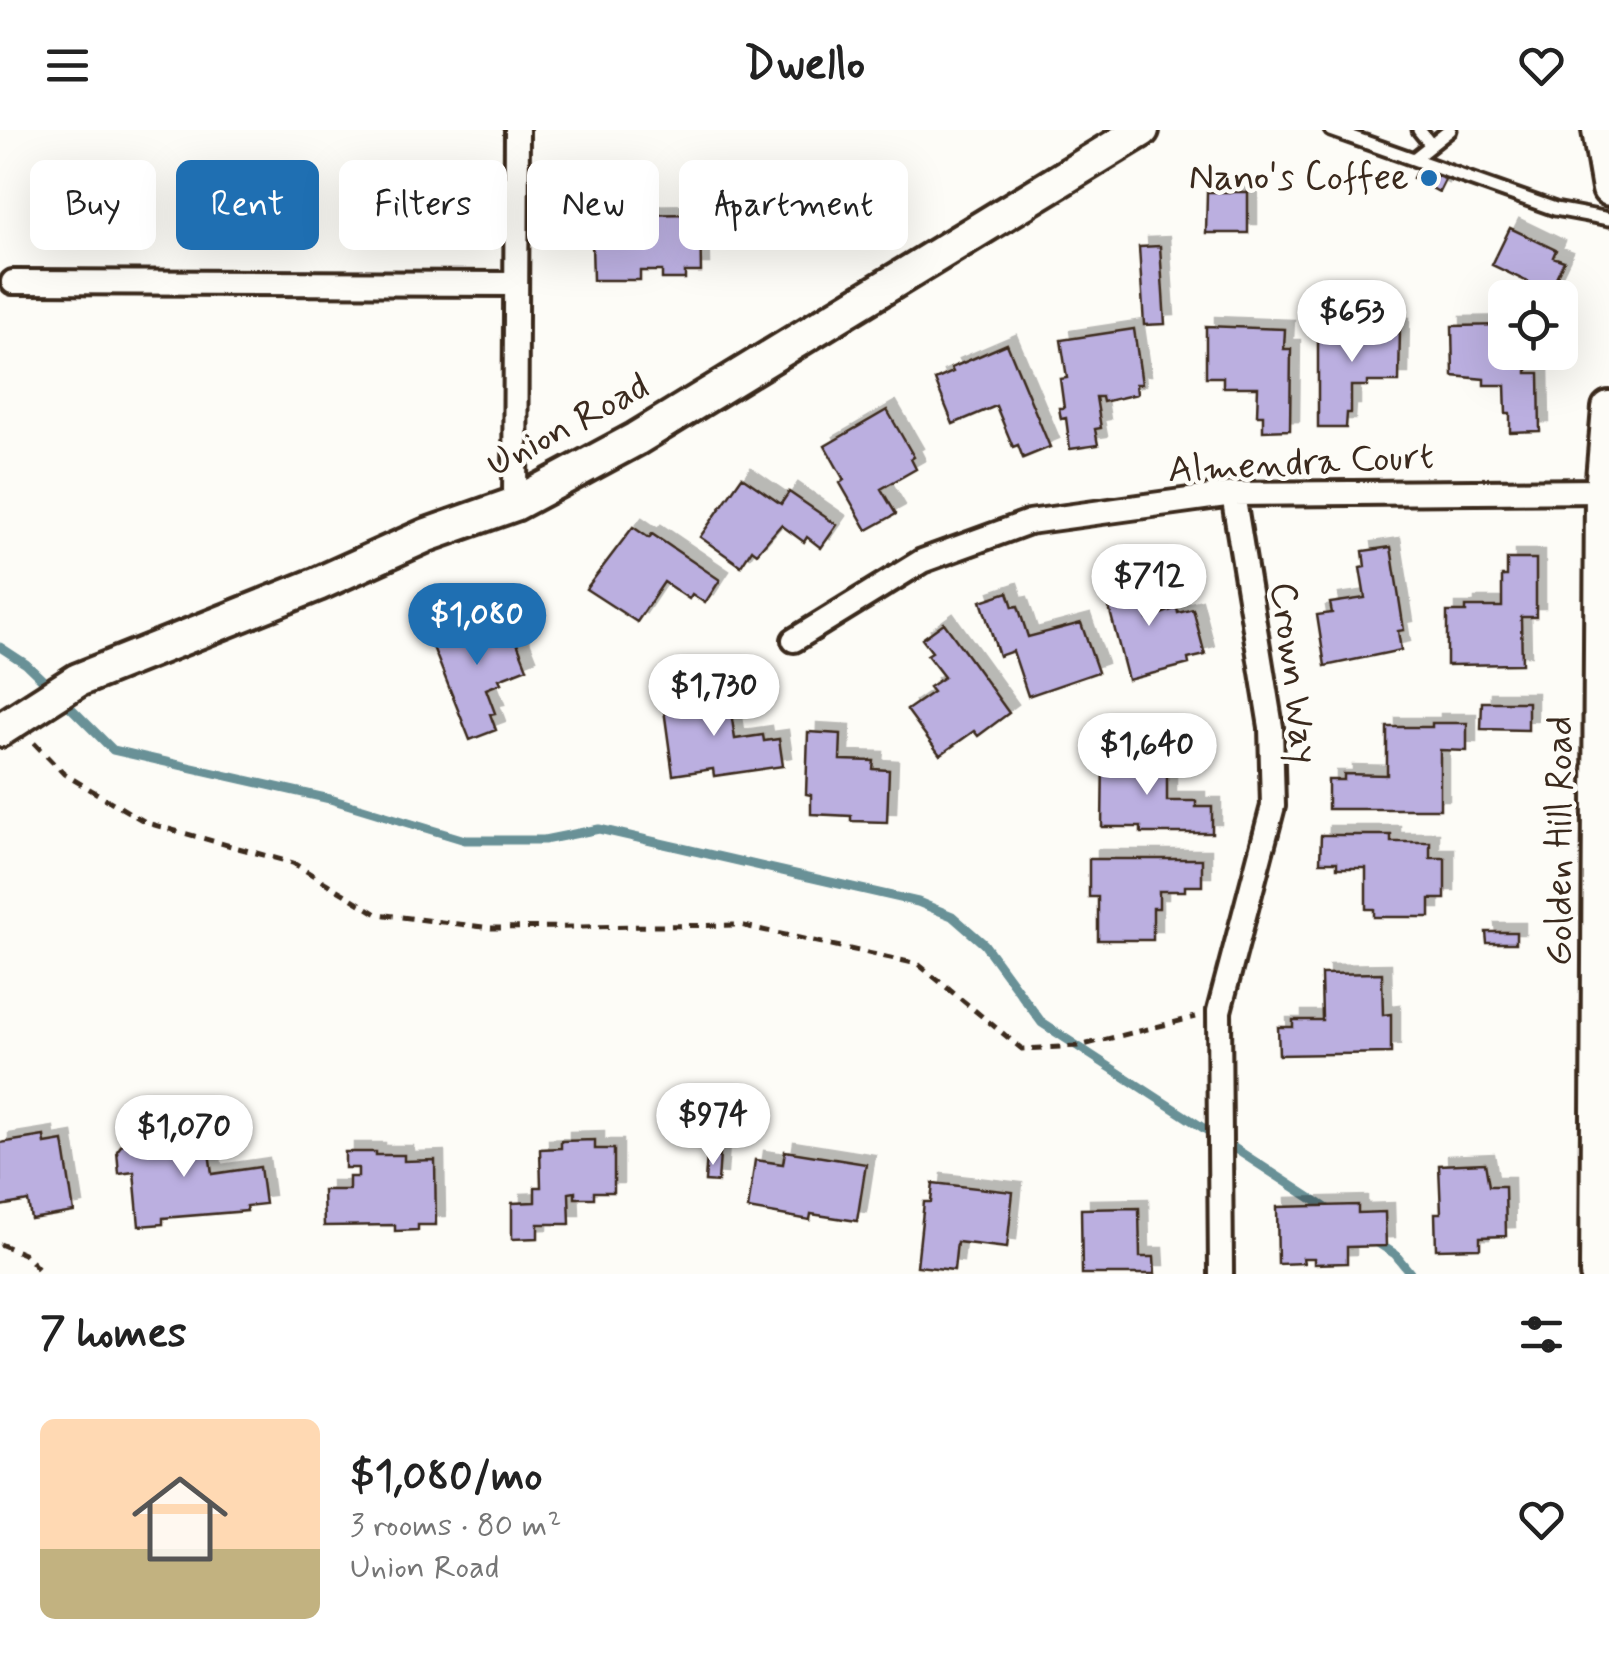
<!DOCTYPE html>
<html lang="en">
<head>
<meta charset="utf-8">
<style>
  :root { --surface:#fff; --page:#f6f6f6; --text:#222; --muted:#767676; --accent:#1f6fb2 }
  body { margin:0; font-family:Mynerve,sans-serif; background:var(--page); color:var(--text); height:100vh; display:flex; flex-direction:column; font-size:38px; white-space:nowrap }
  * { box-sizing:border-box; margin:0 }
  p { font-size:32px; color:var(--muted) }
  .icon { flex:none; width:55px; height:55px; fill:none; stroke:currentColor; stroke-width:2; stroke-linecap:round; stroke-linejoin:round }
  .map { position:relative; height:1144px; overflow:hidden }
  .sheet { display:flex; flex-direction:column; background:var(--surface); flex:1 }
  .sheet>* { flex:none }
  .hud { position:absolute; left:30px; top:30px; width:1000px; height:90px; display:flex; gap:20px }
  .buttons { position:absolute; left:1488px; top:150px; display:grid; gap:20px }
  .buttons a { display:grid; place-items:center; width:90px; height:90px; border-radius:15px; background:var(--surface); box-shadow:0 10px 40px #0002; font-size:50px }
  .price { position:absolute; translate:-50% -85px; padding:0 22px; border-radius:35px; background:#fff; color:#222; font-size:32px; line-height:65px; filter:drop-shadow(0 2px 5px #0008) }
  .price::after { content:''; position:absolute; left:50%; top:60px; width:30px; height:22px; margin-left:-15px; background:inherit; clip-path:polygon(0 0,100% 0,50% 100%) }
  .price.on { background:var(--accent); color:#fff }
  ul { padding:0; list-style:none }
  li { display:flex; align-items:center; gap:30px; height:250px; padding:0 40px }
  li span { display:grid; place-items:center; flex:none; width:280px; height:200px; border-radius:15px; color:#555 }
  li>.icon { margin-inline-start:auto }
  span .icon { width:120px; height:120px; fill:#fffc; stroke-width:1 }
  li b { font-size:42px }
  h2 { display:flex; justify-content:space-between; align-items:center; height:120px; padding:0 40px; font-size:42px }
  .pill { padding:0 35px; border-radius:15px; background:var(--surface); box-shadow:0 10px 40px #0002; font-size:35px; line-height:90px }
  .pill.on { background:var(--accent); color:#fff }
  header { display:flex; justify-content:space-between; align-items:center; height:130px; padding:0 40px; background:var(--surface); font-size:45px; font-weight:700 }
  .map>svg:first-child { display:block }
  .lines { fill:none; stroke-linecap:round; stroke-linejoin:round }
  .stream { stroke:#699197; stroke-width:9 }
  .building { fill:#bbafe0; stroke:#3b2a1e; stroke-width:2.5; filter:url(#shadow) }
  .lane-casing { stroke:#3b2a1e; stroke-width:19 }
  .street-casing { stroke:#3b2a1e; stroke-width:30 }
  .secondary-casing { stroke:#3b2a1e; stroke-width:40 }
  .path { stroke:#3b2a1e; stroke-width:5; stroke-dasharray:10 8; stroke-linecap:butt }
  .lane { stroke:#fdfcf7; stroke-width:11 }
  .street { stroke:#fdfcf7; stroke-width:22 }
  .secondary { stroke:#fdfcf7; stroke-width:32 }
  .poi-dot { fill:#1f6fb2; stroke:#fdfcf7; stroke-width:4 }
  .labels { text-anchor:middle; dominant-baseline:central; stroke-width:9; stroke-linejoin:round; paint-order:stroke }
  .poi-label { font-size:38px; fill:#3b2a1e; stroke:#fdfcf7; text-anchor:end }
  .street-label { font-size:38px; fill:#3b2a1e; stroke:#fdfcf7 }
</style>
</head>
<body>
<header><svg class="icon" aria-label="menu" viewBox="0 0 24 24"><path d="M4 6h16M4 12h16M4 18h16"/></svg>Dwello<svg class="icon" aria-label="heart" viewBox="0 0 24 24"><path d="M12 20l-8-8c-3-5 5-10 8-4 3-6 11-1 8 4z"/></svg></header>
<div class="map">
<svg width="1609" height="1144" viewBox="0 0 1609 1144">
  <defs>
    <filter id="shadow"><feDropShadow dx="9" dy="-9" stdDeviation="0" flood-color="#0004"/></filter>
  </defs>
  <rect width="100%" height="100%" fill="#fdfcf7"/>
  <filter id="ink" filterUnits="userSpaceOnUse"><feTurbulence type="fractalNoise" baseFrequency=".01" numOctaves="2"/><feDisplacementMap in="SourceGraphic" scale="20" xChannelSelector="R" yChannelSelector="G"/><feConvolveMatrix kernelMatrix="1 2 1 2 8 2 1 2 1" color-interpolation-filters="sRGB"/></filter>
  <g filter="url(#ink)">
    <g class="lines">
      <!-- stream -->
      <path class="stream" d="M0,517L26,534L51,558
        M62,569L113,620L330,669L465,710H544L599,699L918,772L952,786L984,814L1042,893L1331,1081
        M1373,1110L1395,1124L1411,1144"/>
    </g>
    <!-- building -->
    <path class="building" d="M1420,34L1446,48L1439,62L1413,48Z
      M1207,62H1248V103H1206Z
      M700,84L701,142H685V149H662V141H640V150H593L592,114H616V85Z
      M1510,98L1556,120L1553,127L1564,131L1549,162L1492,135Z
      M1160,116L1165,194L1144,195L1139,117Z
      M1318,189H1358V197H1400L1399,252H1367V256H1351V283H1347L1346,298H1318Z
      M1505,195V222H1527V243H1539L1540,301L1510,302V284H1506L1505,255H1484V249L1453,246L1452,196Z
      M1206,196L1285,199L1284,219H1291L1290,300L1263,301V285H1257L1258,257H1223V247H1206Z
      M1134,199L1142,254H1136L1137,264L1103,272L1102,267H1096L1101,298L1095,299L1098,315L1070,319L1066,288L1061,289L1059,278H1064L1060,249L1067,248L1061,210Z
      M1007,214L1050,317L1023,328L1018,315L1013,317L996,276L953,294L935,250L953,242L951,238Z
      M887,280L914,327L911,329L916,339L881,359L896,384L867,400L840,353L844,350L825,316Z
      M742,347L781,374L789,362L837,395L821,418L807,407L804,412L781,395L757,423L752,419L741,436L700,407Z
      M633,397L649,408L652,404L720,450L705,473L692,464L689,469L664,452L637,492L586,459Z
      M1391,417L1404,500L1398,501L1401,520L1325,536L1317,485L1332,483L1330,473L1365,468L1360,438L1365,437L1363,421Z
      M1507,429H1536V487H1521L1522,534L1447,535V482H1466V477H1502V446H1507Z
      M1128,435L1132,450L1137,448L1147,489L1177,478L1178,483L1193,479L1205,525L1188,529L1189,534L1128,550L1100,443Z
      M1008,462L1013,477L1018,476L1028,507L1081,493L1098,542L1028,566L1013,521L999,526L981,471Z
      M506,485L527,538L499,549L501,553L486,559L495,583L490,584L496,600L470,610L429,507L464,493L468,501Z
      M944,493L1009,583L978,606L974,601L940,625L907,580L933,562L929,557L944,547L927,525L932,522L922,509Z
      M718,564V570L729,569L735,609L763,605L764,611L779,609L783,636L714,646L713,639L673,645L663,572Z
      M1482,572H1528V600L1481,599Z
      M1432,593H1467V621L1440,620V679H1328V650H1344V644L1387,645V597H1432Z
      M808,602L841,604L840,630L874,631L873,639L889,640L887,692L851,691V686L811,684V665L806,664Z
      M1103,624H1158V629H1167V671H1196V677H1212V703H1141V697H1102Z
      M1321,705H1391V712H1430V728H1445V769H1430V787H1374V779H1366V738H1337V732H1320Z
      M1089,729H1202V756H1185V761H1159V778H1153V810H1098V767H1089Z
      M1486,802H1516V813H1487Z
      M1382,843L1383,885L1391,884V923L1279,925L1278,897H1293V890H1322L1321,844Z
      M165,1005L173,1011L207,1007L212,1044L260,1037L265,1074L246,1076L247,1081L163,1088V1094L139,1096L134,1042L119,1044L117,1021L126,1009Z
      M44,1006L45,1014L63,1011L74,1082L31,1089L28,1071L0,1076V1013Z
      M595,1010V1019H614V1062H594V1068H575V1062L569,1063L570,1094H538V1108L512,1109V1073L535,1072V1057H541L540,1019L561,1018V1011Z
      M785,1021L866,1034L857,1091L811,1084L810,1090L748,1079L755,1030L783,1034Z
      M345,1022H376V1025H404V1031L435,1030L436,1095H418V1100L395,1101V1095L324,1096L323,1060H349V1047H358V1038H345Z
      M707,1024H720L718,1052L705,1051Z
      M1485,1033L1489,1056H1505L1506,1106L1480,1107V1118L1436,1119L1435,1083H1441L1439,1035Z
      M933,1053L1013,1062L1007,1118L957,1112L954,1140L917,1136L924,1072H931Z
      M1358,1075V1083L1385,1082L1386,1116L1347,1117V1133L1314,1134V1128H1303L1304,1133L1278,1134L1277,1077Z
      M1139,1078L1140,1127H1154L1155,1144H1082L1081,1079Z"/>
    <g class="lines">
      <defs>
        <path id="lane" d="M1331,0L1555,79L1609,89
          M1419,0L1431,15
          M1415,28L1450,0"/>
        <path id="street" d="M13,152L516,154
          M515,374L517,0
          M794,510L922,431L1029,392L1233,364L1602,361
          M1221,1144L1219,881L1273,676L1271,597L1233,364"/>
        <path id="secondary" d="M1599,0L1609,59
          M0,600L78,550L318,454L427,405L515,374L636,309L1142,0
          M1597,1144L1602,361L1609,278"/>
      </defs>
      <!-- lane casing -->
      <use href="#lane" class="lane-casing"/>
      <!-- street casing -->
      <use href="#street" class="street-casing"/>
      <!-- secondary casing -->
      <use href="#secondary" class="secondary-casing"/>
      <!-- path -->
      <path class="path" d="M34,613L64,644L147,693L293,733L377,784L491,798L740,795L918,834L1022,919L1079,916L1196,887
        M0,1114L24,1124L43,1144"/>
      <!-- lane -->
      <use href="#lane" class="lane"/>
      <!-- street -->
      <use href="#street" class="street"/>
      <!-- secondary -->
      <use href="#secondary" class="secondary"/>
    </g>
  </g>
  <!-- markers -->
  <circle class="poi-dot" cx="1429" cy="48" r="10"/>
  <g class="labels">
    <!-- poi labels -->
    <g class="poi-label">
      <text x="1409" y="48">Nano's Coffee</text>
    </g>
    <!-- street labels -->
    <g class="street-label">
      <text transform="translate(568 296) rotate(-28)">Union Road</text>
      <text transform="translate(1301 334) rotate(-3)">Almendra Court</text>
      <text transform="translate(1293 543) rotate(83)">Crown Way</text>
      <text transform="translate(1560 711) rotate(-90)">Golden Hill Road</text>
    </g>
  </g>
</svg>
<div class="buttons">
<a><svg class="icon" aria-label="locate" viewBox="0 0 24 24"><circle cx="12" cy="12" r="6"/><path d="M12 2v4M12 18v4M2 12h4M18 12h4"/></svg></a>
</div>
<b class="price" style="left:1352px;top:235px">$653</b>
<b class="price" style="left:1149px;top:499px">$712</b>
<b class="price on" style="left:477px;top:538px">$1,080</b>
<b class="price" style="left:714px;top:609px">$1,730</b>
<b class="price" style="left:1147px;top:668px">$1,640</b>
<b class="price" style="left:713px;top:1038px">$974</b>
<b class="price" style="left:184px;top:1050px">$1,070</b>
<div class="hud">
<a class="pill">Buy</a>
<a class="pill on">Rent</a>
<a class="pill">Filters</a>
<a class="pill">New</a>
<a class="pill">Apartment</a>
</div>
</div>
<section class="sheet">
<h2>7 homes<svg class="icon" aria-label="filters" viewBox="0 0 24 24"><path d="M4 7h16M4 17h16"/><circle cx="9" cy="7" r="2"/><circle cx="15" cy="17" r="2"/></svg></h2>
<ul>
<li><span style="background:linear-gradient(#ffd9b3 65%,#c2b280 0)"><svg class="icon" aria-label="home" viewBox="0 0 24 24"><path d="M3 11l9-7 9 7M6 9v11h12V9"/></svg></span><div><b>$1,080/mo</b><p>3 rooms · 80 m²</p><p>Union Road</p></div><svg class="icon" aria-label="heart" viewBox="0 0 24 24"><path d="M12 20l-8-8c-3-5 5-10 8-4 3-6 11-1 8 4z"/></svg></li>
</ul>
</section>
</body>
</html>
